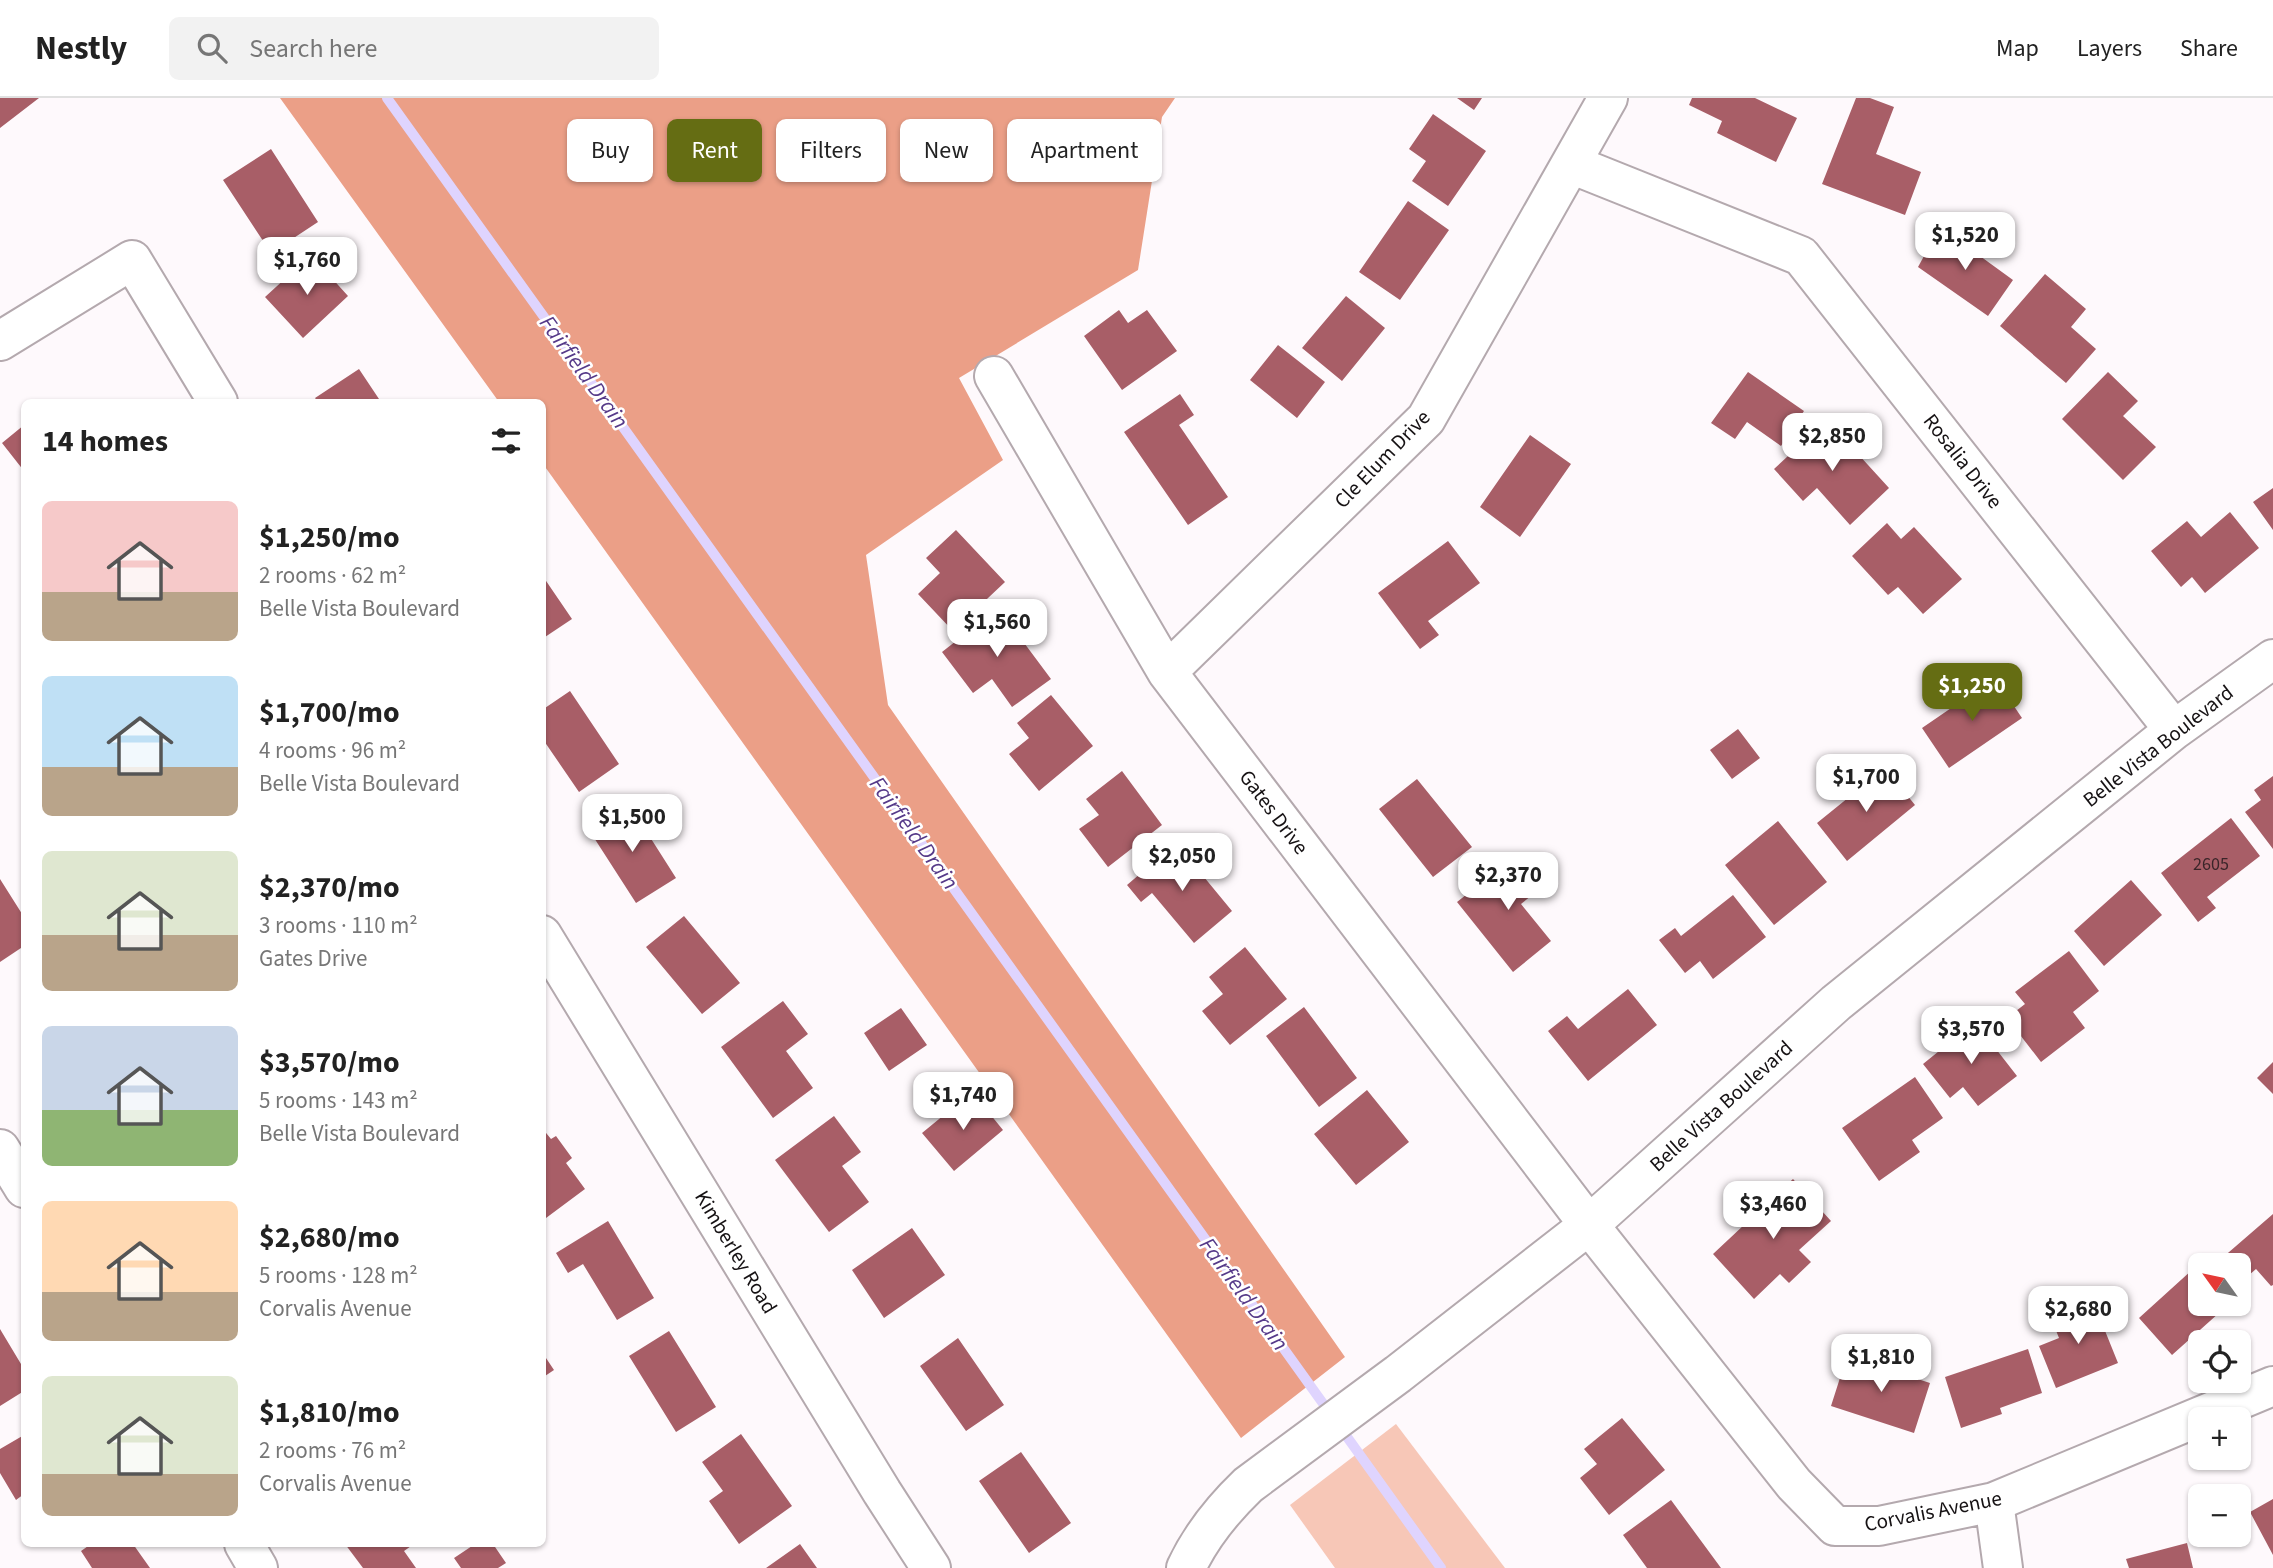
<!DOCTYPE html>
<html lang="en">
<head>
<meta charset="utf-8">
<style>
  :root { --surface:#fff; --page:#f2f2f2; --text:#222; --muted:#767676; --line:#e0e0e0; --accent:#656d13 }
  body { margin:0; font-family:"Source Sans 3",sans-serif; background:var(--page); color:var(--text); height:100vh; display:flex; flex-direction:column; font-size:26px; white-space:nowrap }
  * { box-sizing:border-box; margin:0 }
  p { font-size:23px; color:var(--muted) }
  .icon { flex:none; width:38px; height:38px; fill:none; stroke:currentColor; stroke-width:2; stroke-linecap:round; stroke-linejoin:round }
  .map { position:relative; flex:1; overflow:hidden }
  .panel { position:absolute; left:21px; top:301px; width:525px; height:1148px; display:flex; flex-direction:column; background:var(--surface); border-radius:10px; box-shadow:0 2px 5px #0004 }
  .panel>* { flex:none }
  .top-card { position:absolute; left:567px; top:21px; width:665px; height:63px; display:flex; gap:14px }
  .needle { width:46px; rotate:303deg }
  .buttons { position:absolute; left:2188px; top:1155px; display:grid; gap:14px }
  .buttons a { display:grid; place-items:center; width:63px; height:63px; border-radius:10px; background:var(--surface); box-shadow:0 2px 5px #0004; font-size:35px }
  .price { position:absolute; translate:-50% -60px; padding:0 16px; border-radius:14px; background:#fff; color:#222; font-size:23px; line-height:46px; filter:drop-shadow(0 2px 4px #0008) }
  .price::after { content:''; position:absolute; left:50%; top:42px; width:21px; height:16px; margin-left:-10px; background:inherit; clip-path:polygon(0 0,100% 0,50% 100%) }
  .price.active { background:var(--accent); color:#fff }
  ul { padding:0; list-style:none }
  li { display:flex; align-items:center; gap:21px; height:175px; padding:0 21px }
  li span { display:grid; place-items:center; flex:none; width:196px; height:140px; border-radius:10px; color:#555 }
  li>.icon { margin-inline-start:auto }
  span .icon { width:84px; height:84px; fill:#fffc; stroke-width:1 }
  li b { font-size:30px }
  h2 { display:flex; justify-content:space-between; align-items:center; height:84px; padding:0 21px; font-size:30px }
  .pill { padding:0 24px; border-radius:10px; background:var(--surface); box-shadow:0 2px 5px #0004; font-size:24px; line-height:63px }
  .pill.active { background:var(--accent); color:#fff }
  header { display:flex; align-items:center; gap:42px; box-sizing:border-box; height:98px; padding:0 35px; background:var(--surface); border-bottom:2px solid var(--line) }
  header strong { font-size:33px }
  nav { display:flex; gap:38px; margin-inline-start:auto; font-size:24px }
  .search { width:490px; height:63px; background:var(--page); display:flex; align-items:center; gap:18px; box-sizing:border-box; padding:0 24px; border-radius:10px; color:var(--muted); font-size:26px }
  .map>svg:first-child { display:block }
  .green { fill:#f7c7b7 }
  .forest { fill:#eb9f87 }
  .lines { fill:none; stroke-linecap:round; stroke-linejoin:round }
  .stream { stroke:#dfd4fe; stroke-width:10 }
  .building { fill:#a85e67 }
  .minor-casing { stroke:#b4a9ae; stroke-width:42 }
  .minor { stroke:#fff; stroke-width:38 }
  .labels { text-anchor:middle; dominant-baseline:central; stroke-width:5; stroke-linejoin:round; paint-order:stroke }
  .number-label { font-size:18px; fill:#3a2529 }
  .street-label { font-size:21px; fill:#161214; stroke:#fff }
  .water-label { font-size:23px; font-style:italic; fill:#563a89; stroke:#fff }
</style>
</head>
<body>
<header>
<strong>Nestly</strong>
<div class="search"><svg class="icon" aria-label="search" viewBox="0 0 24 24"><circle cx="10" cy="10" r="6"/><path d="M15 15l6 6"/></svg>Search here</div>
<nav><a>Map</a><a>Layers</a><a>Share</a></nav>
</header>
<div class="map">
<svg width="2273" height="1470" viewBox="0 0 2273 1470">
  <rect width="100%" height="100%" fill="#fef9fc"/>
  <!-- green -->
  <path class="green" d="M1396,1326L1505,1470H1335L1290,1407Z"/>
  <!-- forest -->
  <path class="forest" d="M280,0H1175L1162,19L1138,172L959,280L1003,362L866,457L888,607L1345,1259L1241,1340L543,366L542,304H499Z"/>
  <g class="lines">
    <!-- stream -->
    <path class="stream" d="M387,0L1441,1470"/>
  </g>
  <!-- building -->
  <path class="building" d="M0,0H39L0,30Z
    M1457,0H1482L1474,12Z
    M1692,0H1755L1797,20L1776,64L1717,35L1722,23L1689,7Z
    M1856,0H1870L1894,9L1876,56L1921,74L1905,117L1822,86Z
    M1433,16L1486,53L1448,108L1412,83L1426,63L1409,51Z
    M271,51L318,124L271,155L223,82Z
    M1408,103L1449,132L1400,202L1359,174Z
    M1940,129L2013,182L1988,218L1918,169Z
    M311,157L348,198L303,240L265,199Z
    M2045,176L2086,211L2071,229L2096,251L2066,285L2000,228Z
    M1346,198L1385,230L1342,283L1302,250Z
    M1119,212L1128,225L1147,212L1177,253L1122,292L1084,238Z
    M1278,247L1325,284L1297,320L1250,282Z
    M359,271L381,304H318L315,300Z
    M1748,274L1804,313L1781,348L1747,324L1735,341L1711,325Z
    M2108,274L2138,303L2123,318L2156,349L2123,382L2062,321Z
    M1180,296L1194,317L1179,327L1228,399L1188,427L1124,334Z
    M1827,322L1889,390L1850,427L1817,390L1803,403L1774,371Z
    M24,327V373L2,345Z
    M1530,337L1571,366L1520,439L1480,409Z
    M2273,390V432L2253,404Z
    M2230,414L2259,450L2205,495L2192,479L2181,489L2151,453L2187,423L2201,439Z
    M1887,425L1901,441L1914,429L1962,481L1923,516L1898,489L1888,497L1852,458Z
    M956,432L1005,484L953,533L918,496L940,475L926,460Z
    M1448,443L1480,485L1428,523L1439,537L1420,551L1378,495Z
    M542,477L572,521L542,541Z
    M998,510L1051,581L1012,609L992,581L973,595L942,554Z
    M1995,580L2022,620L1949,670L1922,630Z
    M570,593L619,666L579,694L542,640V612Z
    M1051,597L1093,648L1039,693L1009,656L1029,640L1017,625Z
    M1738,631L1760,660L1732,681L1710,652Z
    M1885,670L1915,707L1847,763L1817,725Z
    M1122,673L1162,727L1108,769L1079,731L1099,717L1086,701Z
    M2273,678V751L2245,714L2261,702L2254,692Z
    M1417,681L1472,749L1433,779L1379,711Z
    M629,706L676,780L636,805L589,732Z
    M2231,720L2260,758L2207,799L2216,810L2198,824L2161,775Z
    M1778,723L1827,784L1774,827L1725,767Z
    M1176,745L1232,813L1194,845L1152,795L1141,804L1127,787Z
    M1520,754L1546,786L1521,806L1551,843L1513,874L1457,804Z
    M0,781L24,819V848L0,864Z
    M2131,782L2162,817L2104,868L2074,833Z
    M1733,797L1766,839L1713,881L1700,863L1685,875L1659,842L1675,830L1681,838Z
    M684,818L740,885L702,916L646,849Z
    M1245,849L1287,901L1230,947L1202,913L1223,896L1209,879Z
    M2069,853L2099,893L2073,914L2085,930L2041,964L2007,920L2025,906L2015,894Z
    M1628,891L1657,927L1588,983L1548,933L1567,918L1578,931Z
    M783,903L808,936L786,953L813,990L773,1020L721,949Z
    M1304,909L1357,980L1319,1009L1266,938Z
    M901,910L927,947L889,973L864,935Z
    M1975,924L2017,978L1978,1008L1963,989L1950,1000L1923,966Z
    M2273,964V996L2257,980Z
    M1915,979L1943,1020L1912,1042L1920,1054L1879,1083L1842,1030Z
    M1367,992L1409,1044L1356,1087L1314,1036Z
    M972,994L1003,1032L954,1073L922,1035Z
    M834,1018L861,1054L842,1068L869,1104L829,1134L775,1062Z
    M542,1030L551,1041L556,1038L572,1060L566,1065L585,1091L546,1120L542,1116Z
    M1793,1081L1831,1123L1799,1152L1811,1164L1789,1185L1780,1176L1754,1201L1713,1156Z
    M2273,1116V1187L2271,1188L2256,1171L2241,1184L2238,1181V1167H2226L2221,1161Z
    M608,1123L654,1200L617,1222L583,1166L568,1175L556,1155Z
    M912,1130L945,1177L884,1220L852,1172Z
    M2203,1162L2208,1167H2200V1206H2229L2172,1257L2139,1220Z
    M2093,1203L2118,1265L2056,1290L2039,1248L2059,1240L2051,1220Z
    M0,1231L24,1271V1293L0,1308Z
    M669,1233L716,1309L676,1334L629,1258Z
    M958,1240L1004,1307L966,1333L920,1268Z
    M2028,1251L2042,1295L2000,1310L2002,1316L1961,1330L1945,1279Z
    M542,1254L554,1272L542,1280Z
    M1847,1258L1930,1285L1914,1335L1831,1308Z
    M1622,1320L1665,1372L1609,1417L1580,1380L1597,1366L1584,1351Z
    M741,1336L792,1408L739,1446L709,1403L723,1393L702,1364Z
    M24,1337V1396L16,1402L0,1375V1351Z
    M1021,1354L1071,1425L1029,1455L979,1383Z
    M2273,1401V1457L2250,1414Z
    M1671,1402L1721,1470H1647L1623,1437Z
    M2187,1445L2193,1470H2129L2126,1461Z
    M91,1446H133L150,1470H92L81,1453Z
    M345,1446H414L404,1453L416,1470H363Z
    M475,1446H493L506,1465L498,1470H461L454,1460Z
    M800,1446L817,1470H766Z"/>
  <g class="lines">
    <defs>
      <path id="minor" d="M1571,66L1801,158L2174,632
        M0,243L132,162L218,304
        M994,278L1167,574L1589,1127L1794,1386L1835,1428H1879L1994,1404L2273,1288
        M1167,574L1426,321L1608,0
        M542,837L882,1394L931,1470
        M0,1051L24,1090
        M1994,1404L2003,1470
        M244,1446L258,1470
        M1186,1470C1201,1438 1223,1411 1248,1387L1398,1276L1589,1127L1836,905L2174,632L2273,561"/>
    </defs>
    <!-- minor casing -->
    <use href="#minor" class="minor-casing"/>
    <!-- minor -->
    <use href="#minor" class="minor"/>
  </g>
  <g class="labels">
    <!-- number labels -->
    <g class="number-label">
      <text x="2211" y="766">2605</text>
    </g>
    <!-- street labels -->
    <g class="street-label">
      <text transform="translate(1382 361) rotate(-46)">Cle Elum Drive</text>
      <text transform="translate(1963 363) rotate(52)">Rosalia Drive</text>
      <text transform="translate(2158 648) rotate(-38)">Belle Vista Boulevard</text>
      <text transform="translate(1274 714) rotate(53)">Gates Drive</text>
      <text transform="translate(1721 1008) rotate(-42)">Belle Vista Boulevard</text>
      <text transform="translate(736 1154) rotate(59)">Kimberley Road</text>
      <text transform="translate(1933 1413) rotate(-11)">Corvalis Avenue</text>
    </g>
    <!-- water labels -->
    <g class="water-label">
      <text transform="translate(584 274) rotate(54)">Fairfield Drain</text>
      <text transform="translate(914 735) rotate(54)">Fairfield Drain</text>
      <text transform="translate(1244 1196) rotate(54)">Fairfield Drain</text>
    </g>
  </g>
</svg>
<div class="buttons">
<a><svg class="needle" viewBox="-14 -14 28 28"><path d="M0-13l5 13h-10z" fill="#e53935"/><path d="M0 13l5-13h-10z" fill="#767676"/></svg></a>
<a><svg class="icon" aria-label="locate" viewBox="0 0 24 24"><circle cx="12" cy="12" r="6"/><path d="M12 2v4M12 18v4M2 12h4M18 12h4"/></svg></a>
<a>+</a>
<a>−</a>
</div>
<b class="price" style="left:1965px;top:174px">$1,520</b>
<b class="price" style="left:307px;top:199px">$1,760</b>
<b class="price" style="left:1832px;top:375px">$2,850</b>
<b class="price" style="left:997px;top:561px">$1,560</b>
<b class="price active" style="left:1972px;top:625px">$1,250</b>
<b class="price" style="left:1866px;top:716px">$1,700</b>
<b class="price" style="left:632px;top:756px">$1,500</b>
<b class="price" style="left:1182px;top:795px">$2,050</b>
<b class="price" style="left:1508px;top:814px">$2,370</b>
<b class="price" style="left:1971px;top:968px">$3,570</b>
<b class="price" style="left:963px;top:1034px">$1,740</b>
<b class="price" style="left:1773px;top:1143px">$3,460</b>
<b class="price" style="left:2078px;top:1248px">$2,680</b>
<b class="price" style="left:1881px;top:1296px">$1,810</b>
<div class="top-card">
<a class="pill">Buy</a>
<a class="pill active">Rent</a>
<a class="pill">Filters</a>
<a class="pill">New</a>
<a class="pill">Apartment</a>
</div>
<section class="panel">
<h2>14 homes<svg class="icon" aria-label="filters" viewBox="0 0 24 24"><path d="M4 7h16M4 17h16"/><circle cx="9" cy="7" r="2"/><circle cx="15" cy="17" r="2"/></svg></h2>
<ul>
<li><span style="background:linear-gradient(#f6c9c9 65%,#b9a48a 0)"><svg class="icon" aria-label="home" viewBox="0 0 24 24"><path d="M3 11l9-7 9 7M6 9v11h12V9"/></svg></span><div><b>$1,250/mo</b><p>2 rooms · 62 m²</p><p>Belle Vista Boulevard</p></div></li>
<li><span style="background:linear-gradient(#bfe0f5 65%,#b9a48a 0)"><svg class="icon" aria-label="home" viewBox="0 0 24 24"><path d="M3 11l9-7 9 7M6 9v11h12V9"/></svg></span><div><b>$1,700/mo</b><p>4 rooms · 96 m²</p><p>Belle Vista Boulevard</p></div></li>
<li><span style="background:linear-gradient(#dfe7d0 60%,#b9a48a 0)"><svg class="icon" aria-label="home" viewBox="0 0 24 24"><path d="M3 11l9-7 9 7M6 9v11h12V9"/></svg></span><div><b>$2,370/mo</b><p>3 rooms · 110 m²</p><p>Gates Drive</p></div></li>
<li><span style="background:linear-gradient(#c9d6e8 60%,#8fb573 0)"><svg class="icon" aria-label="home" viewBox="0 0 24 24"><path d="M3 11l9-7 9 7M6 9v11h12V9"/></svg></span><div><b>$3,570/mo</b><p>5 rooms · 143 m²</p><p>Belle Vista Boulevard</p></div></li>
<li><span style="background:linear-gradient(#ffd9b3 65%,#b9a48a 0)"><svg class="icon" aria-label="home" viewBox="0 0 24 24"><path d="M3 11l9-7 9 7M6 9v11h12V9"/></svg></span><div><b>$2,680/mo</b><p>5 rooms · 128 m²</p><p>Corvalis Avenue</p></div></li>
<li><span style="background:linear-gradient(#dfe7d0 70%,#b9a48a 0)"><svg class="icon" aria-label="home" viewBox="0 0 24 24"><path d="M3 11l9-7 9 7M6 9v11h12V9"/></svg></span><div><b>$1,810/mo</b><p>2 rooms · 76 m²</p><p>Corvalis Avenue</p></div></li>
</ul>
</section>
</div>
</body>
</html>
